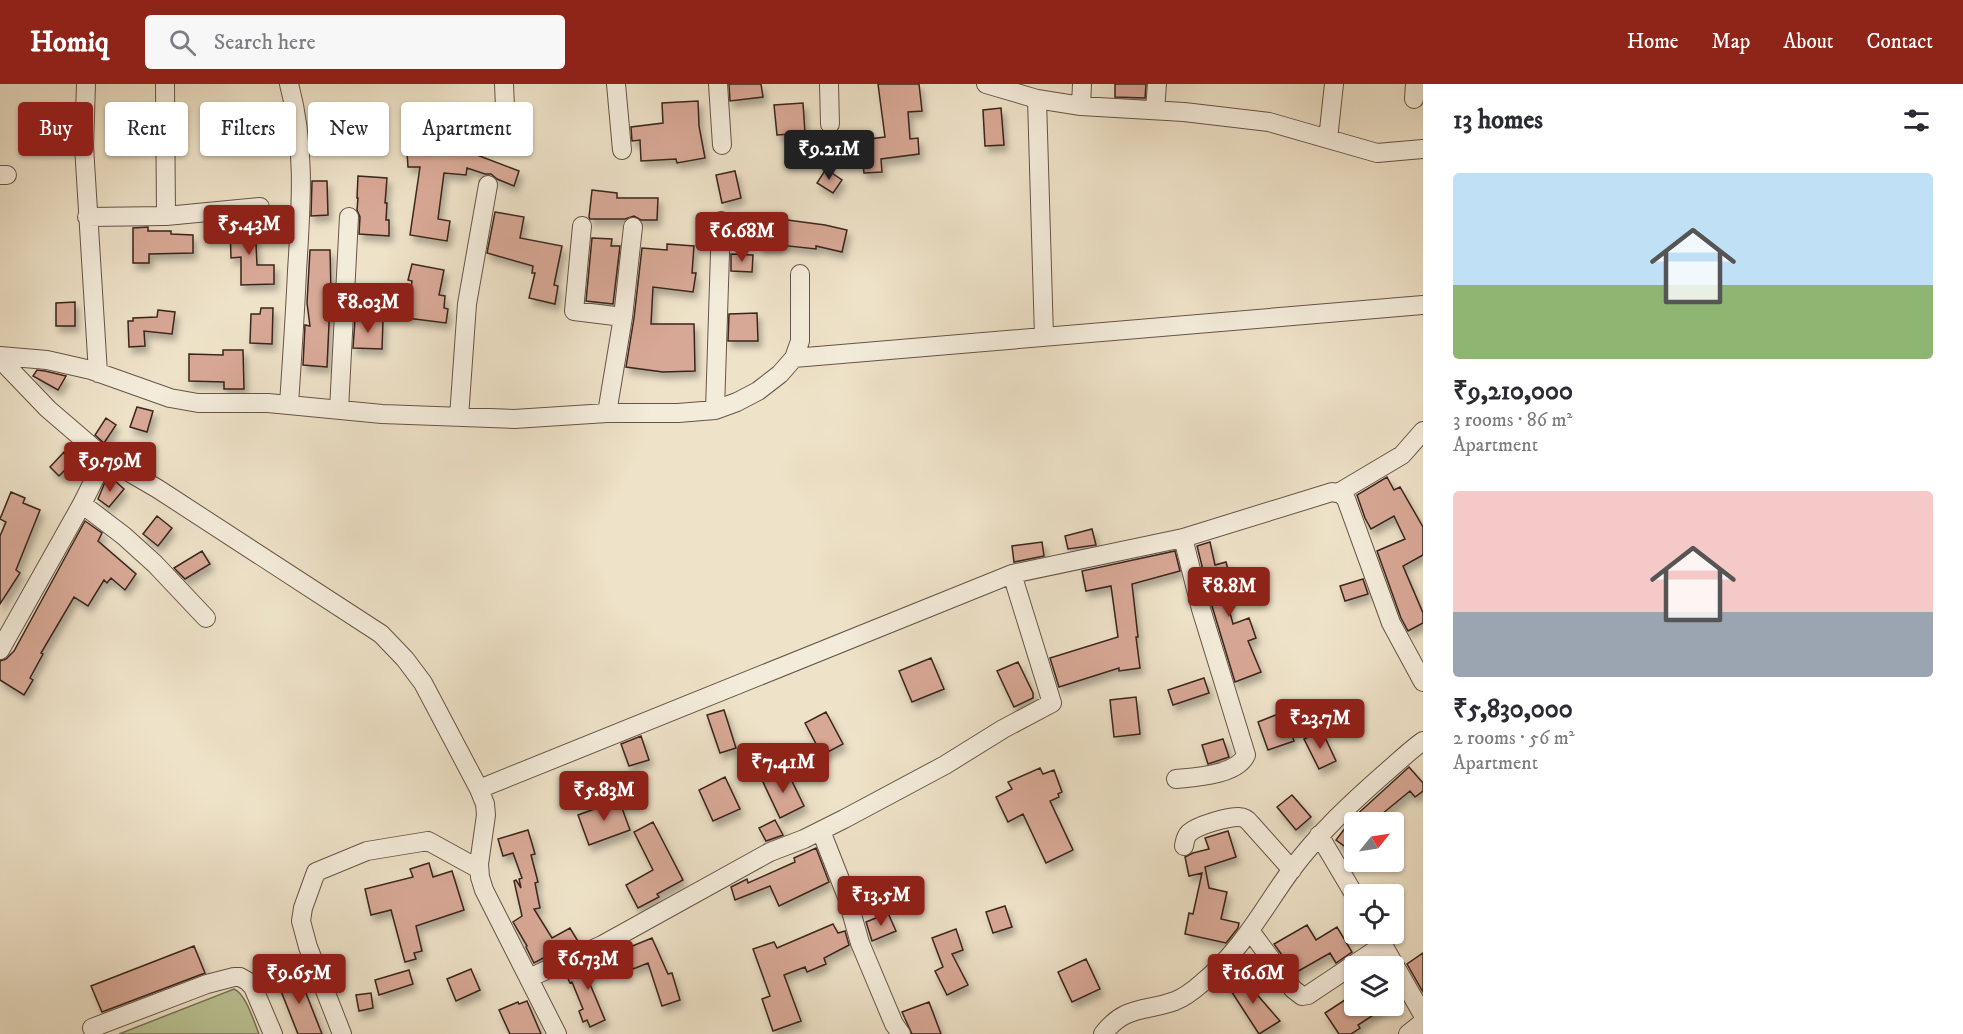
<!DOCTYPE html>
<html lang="en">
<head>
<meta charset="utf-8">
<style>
  :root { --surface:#fff; --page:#f7f7f7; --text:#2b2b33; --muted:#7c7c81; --accent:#8f2418 }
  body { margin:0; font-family:"IM FELL DW Pica",serif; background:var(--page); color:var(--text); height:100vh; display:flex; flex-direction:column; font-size:22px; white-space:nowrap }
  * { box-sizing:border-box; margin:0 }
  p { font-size:20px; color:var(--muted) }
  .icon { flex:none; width:33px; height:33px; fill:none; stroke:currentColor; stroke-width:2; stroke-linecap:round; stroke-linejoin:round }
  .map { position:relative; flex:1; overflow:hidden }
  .panel { display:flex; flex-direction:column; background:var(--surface); width:540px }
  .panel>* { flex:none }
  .hud { position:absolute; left:18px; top:18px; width:570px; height:54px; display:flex; gap:12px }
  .needle { width:39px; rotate:60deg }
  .tools { position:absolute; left:1344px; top:728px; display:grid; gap:12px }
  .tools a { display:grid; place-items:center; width:60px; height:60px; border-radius:6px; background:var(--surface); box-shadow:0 2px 4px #0004; font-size:30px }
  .price { position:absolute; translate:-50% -51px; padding:0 14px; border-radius:6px; background:var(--accent); color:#fff; font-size:20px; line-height:39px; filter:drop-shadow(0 2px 3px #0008) }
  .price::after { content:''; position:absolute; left:50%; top:36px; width:18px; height:14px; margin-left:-9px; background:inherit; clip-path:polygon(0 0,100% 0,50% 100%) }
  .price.current { background:#222; color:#fff }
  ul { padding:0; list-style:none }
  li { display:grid; align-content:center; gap:12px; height:318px; padding:0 30px }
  li span { display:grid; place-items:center; height:186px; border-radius:6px; color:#555 }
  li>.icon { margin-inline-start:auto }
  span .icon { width:108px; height:108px; fill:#fffc; stroke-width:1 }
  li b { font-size:26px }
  h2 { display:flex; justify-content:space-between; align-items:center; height:72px; padding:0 30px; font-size:26px }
  .chip { padding:0 21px; border-radius:6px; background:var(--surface); box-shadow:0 2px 4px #0004; font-size:21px; line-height:54px }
  .chip.current { background:var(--accent); color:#fff }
  header { display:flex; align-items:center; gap:36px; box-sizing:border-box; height:84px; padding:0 30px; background:var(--accent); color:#fff }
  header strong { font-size:28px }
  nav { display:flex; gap:33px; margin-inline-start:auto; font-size:21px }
  .search { width:420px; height:54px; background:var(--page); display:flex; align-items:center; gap:15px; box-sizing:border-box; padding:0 21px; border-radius:6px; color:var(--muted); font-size:22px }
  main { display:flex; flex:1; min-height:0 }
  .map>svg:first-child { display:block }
  .green { fill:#bac394; stroke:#7a7458; stroke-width:1.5 }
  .building { fill:#d8a896; stroke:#3a251c; stroke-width:1.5; filter:url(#shadow) }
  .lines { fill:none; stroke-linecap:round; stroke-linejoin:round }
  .street-casing { stroke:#675447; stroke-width:20 }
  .street { stroke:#f4ecdb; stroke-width:18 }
</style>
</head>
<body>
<header>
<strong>Homiq</strong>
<div class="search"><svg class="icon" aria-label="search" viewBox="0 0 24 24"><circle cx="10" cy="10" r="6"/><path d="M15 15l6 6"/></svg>Search here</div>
<nav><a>Home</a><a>Map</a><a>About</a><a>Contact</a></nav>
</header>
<main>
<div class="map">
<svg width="1423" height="950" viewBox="0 0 1423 950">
  <defs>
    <filter id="shadow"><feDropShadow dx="3.5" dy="6" stdDeviation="3" flood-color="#0004"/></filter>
  </defs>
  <rect width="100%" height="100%" fill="#eee2c8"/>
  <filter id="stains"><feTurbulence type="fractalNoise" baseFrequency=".00333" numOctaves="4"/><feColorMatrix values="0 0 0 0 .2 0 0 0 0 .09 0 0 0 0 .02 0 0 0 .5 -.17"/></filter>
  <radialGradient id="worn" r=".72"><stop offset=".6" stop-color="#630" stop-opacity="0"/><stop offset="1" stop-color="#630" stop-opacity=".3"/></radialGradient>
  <!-- green -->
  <path class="green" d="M234,905C246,910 254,938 259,950H119Z"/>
  <!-- building -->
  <path class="building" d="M729,0H761L763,13L730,17Z
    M878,0H919L922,27L908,28L910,55L918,54L919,70L881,75L882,88L864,89L860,56L885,53Z
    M1115,0H1146L1145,14L1115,13Z
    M698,17L699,42L705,74L677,79L676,75L641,77L640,56L632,57L631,43L663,39L662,19Z
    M803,19L805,49L777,51L774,21Z
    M1001,24L1004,61L985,62L983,26Z
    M435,58L478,62L477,71L519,87L514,102L497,95L491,90H485L467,84L466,91L444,89L438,135L450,137L447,157L410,151L420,83H408L407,68L434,67Z
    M826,85L842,96L833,109L817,99Z
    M735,87L741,114L722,119L716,91Z
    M358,92L387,94L385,119H387L386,136H389V152L359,150L360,133L357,126L358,114H357Z
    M312,97H327L328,131L311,132Z
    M592,106L617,109V114H658L657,136H641L634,132L625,135H590L589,133Z
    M495,128L524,133L520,154L562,162L554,201L558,202L555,220L529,214L535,189H532L533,182L487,169Z
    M759,135H780L825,141L847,146L842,168L816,162V165L780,161V163L760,164Z
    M255,140L257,181H274V200L241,201V173L231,174L230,141Z
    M148,143V147H171V150L193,151V169L149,170V179H133V144Z
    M592,154L612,155L611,162H620L613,220L586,217Z
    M667,160L694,162L692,189H696L693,208L653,203L651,240H694L695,287L663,288L626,283L634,234L642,164L667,166Z
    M310,166H330L331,210H328L329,240L327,283L303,281L305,241L310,242L307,219Z
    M731,170L753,171L752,188L731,187Z
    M412,180L444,186L439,211L445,212L444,224L448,225L446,239L407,234L412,197L408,196Z
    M75,218V242H56V219Z
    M261,224H273L272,260L250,259L251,230H260Z
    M158,226L175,228L172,250L144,247L145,262L129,263L128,237H133V234L157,233Z
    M757,229L758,257H728L729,230Z
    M355,235L383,236L382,265L353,264Z
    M223,266H243L244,305H224V298L189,297V270L223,271Z
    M37,286L45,287L66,292L58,306L33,292Z
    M137,323L153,327L147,348L130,343Z
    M106,334L116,341L104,359L95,351Z
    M64,368L74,377L59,392L50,383Z
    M1387,393L1394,406L1400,403L1423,443V471L1403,482L1423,529V539L1408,547L1401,534L1377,467L1405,455L1394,432L1371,445L1365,434L1357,411Z
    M113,395L124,405L109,423L98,415L105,398L108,401Z
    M11,408L25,414L23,419L40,426L16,486L20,489L0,520V452L6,438L0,435Z
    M157,432L172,444L158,462L143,450Z
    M85,437L102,449L98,457L136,490L125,506L111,494L107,499L104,496L88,522L74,513L41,569L43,570L30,594L33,596L24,611L0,596V577L6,575L14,567Z
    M1092,445L1096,461L1068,465L1065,452Z
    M1042,458L1044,472L1014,478L1012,462Z
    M1210,458L1215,481L1226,478L1232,500L1223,503L1233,540L1249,534L1256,554L1248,557L1261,588L1235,598L1212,522L1197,462Z
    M202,467L210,480L185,495L174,484Z
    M1175,467L1180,487L1132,500L1138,553H1136L1140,584L1119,587V584L1059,603L1050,574L1118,553L1111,502L1086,507L1082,487Z
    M1363,495L1368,510L1345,517L1340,502Z
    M931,574L944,605L912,618L899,587Z
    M1018,578L1033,609V614L1014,623L997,587Z
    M1204,594L1209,609L1173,621L1168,606Z
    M1136,613L1140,650L1114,653L1110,616Z
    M724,626L736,664L720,669L707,631Z
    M826,628L843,660L822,671L805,639Z
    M1283,628L1294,657L1268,666L1258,638Z
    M1322,647L1336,677L1319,685L1304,655Z
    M641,652L649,676L629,682L621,660Z
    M1223,655L1229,673L1208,680L1202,661Z
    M1409,683L1423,699V707L1415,713L1410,707L1382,730L1390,738H1354V769L1336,756L1352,735Z
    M1040,684L1043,690L1054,686L1062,708L1058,710L1059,713L1050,717L1073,766L1046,779L1023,730L1008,738L996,713L1012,705L1008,698Z
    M787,687L804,722L780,734L763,698Z
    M725,693L740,725L713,737L699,706Z
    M1292,711L1311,733L1296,746L1277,723Z
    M619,716L630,746L589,761L578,731Z
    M775,736L783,751L766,757L759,744Z
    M653,738L683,796L657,810L659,813L638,824L626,801L653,786L634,748Z
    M528,746L535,770L531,771L538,798L535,799L540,824L534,825L552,854L570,844L579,859L559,868L558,866L534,879L526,863L527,862L513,838L522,832L514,797L516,796L521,804L519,795L522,794L513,769L503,772L498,755Z
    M1228,747L1236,773L1205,783L1209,804L1227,808L1221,835L1239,839L1238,844L1226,859L1185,850L1189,829L1193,830L1202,789L1189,792L1185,773L1193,769L1209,765L1205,754Z
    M816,764L829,798L779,822L770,802L735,816L731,803L747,795L748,799L795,778L794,774Z
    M429,779L433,793L452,787L464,826L416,842L422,867L414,869L416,875L405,878L391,826L371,831L365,805L413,793L410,785Z
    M1005,822L1012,843L993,849L986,828Z
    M888,829L896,847L872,857L866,838Z
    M833,840L838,849L845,847L849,861L824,874L826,880L807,888L805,883L784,891L801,937L773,947L762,915L770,912L753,865L774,858L777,864Z
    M1307,841L1316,856L1337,843L1352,868L1336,879L1330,869L1295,889L1274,860Z
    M956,845L963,866L952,870L968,901L947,911L935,887L943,883L932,854Z
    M652,854L668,890L672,889L680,916L662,922L648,879L633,885L625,865Z
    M194,862L205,889L102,928L91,902Z
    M1423,869V908L1407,880Z
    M603,873L608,886L587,893L605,936L590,943L587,936L583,938L579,927L583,925L572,898L570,899L566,890Z
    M1086,875L1100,905L1072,918L1058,888Z
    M471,885L480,906L456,917L447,895Z
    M409,886L413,900L379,911L375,896Z
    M298,889L322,950H298L277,897Z
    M1240,891L1280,937L1259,950L1226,899Z
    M371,909L373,924L359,927L356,911Z
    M1354,910V921H1389L1358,941L1360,944L1351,950H1339L1325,929Z
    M527,917L541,950H510L499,926L518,918L519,920Z
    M929,918L941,950H912L902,928Z"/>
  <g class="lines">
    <defs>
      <path id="street" d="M86,0L84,62L98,289
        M165,0L166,132
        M504,0L505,23
        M616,0L622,66
        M718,0L722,61
        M829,0L830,40
        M986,0L1037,15L1081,22L1184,28L1269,38L1377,69L1423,65
        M1037,15L1044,253
        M1414,15L1415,0
        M1081,22L1082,0
        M1155,26L1157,0
        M1328,55L1334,0
        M0,91H7
        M87,133L166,132L260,123
        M582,142L574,227L623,233
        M0,272L47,276L91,286L170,314L198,319H268L382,330L514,335L607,329H678L715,326L737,318L758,307L780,290L794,274L800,257V190
        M794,274L1423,221
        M0,275L48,325L105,374L158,405L381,550L405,575L423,599L479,705L485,720L486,731L479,780L480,793L484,806L557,950
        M289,320C292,276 295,232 297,187C301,124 306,61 289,0
        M339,326L349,133
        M715,326L721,137
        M607,329L623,233L633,143
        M459,333L467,220L488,101
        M1338,409L1402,371L1423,347
        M82,420L124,452L155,480L206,534
        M0,566L82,420L105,374
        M1176,695C1196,693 1237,691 1246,671L1201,525L1183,454
        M479,705L1012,490L1183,454L1332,408L1341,410L1346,415L1391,539L1423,598
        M821,747L847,813L860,859L894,940L901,950
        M1319,751L1354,810
        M1184,762C1185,757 1185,753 1189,749C1198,741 1227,733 1239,733C1244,733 1248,736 1251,740L1292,786
        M1251,848L1293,905L1302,912L1308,911L1383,861L1423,931
        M529,894L602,861L770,768L804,755L844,735L945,681L1003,645L1052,619L1012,490
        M92,944L207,900L234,893H240L247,897L253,903L273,950
        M342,950L308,863L301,837L303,824L316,788L367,767L428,757L479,785
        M1103,950C1125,921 1145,928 1175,917C1185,913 1194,906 1202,899C1243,865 1262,826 1292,785C1319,749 1351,719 1384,690C1397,679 1409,667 1423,657
        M1408,950L1423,938"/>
    </defs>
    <!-- street casing -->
    <use href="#street" class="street-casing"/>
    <!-- street -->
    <use href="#street" class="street"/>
  </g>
  <rect width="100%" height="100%" filter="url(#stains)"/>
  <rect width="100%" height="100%" fill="url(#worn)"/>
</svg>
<div class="tools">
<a><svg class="needle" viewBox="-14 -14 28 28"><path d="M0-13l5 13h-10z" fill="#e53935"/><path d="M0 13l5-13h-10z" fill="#7c7c81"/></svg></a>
<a><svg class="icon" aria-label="locate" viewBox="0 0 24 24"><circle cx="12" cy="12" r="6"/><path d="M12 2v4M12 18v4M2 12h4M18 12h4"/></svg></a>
<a><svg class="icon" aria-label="layers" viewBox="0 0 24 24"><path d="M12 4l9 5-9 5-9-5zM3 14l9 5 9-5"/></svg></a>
</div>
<b class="price current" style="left:829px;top:97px">₹9.21M</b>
<b class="price" style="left:249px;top:172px">₹5.43M</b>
<b class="price" style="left:742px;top:179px">₹6.68M</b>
<b class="price" style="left:368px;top:250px">₹8.03M</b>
<b class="price" style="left:110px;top:409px">₹9.79M</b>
<b class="price" style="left:1229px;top:534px">₹8.8M</b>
<b class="price" style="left:1320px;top:666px">₹23.7M</b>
<b class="price" style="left:783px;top:710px">₹7.41M</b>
<b class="price" style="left:604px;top:738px">₹5.83M</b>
<b class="price" style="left:881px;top:843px">₹13.5M</b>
<b class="price" style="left:588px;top:907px">₹6.73M</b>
<b class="price" style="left:299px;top:921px">₹9.65M</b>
<b class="price" style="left:1253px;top:921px">₹16.6M</b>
<div class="hud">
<a class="chip current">Buy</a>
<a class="chip">Rent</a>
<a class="chip">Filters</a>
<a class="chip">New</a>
<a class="chip">Apartment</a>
</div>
</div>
<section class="panel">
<h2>13 homes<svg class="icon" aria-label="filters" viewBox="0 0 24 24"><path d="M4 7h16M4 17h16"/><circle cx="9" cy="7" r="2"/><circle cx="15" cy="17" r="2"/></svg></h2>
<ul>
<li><span style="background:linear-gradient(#bfe0f5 60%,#8fb573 0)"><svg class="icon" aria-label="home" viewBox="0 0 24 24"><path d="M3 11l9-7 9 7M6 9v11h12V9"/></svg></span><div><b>₹9,210,000</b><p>3 rooms · 86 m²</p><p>Apartment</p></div></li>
<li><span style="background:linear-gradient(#f6c9c9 65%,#9aa5b1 0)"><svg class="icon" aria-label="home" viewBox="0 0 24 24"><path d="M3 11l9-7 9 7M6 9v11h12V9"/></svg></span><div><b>₹5,830,000</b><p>2 rooms · 56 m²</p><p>Apartment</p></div></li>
</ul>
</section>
</main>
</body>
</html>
